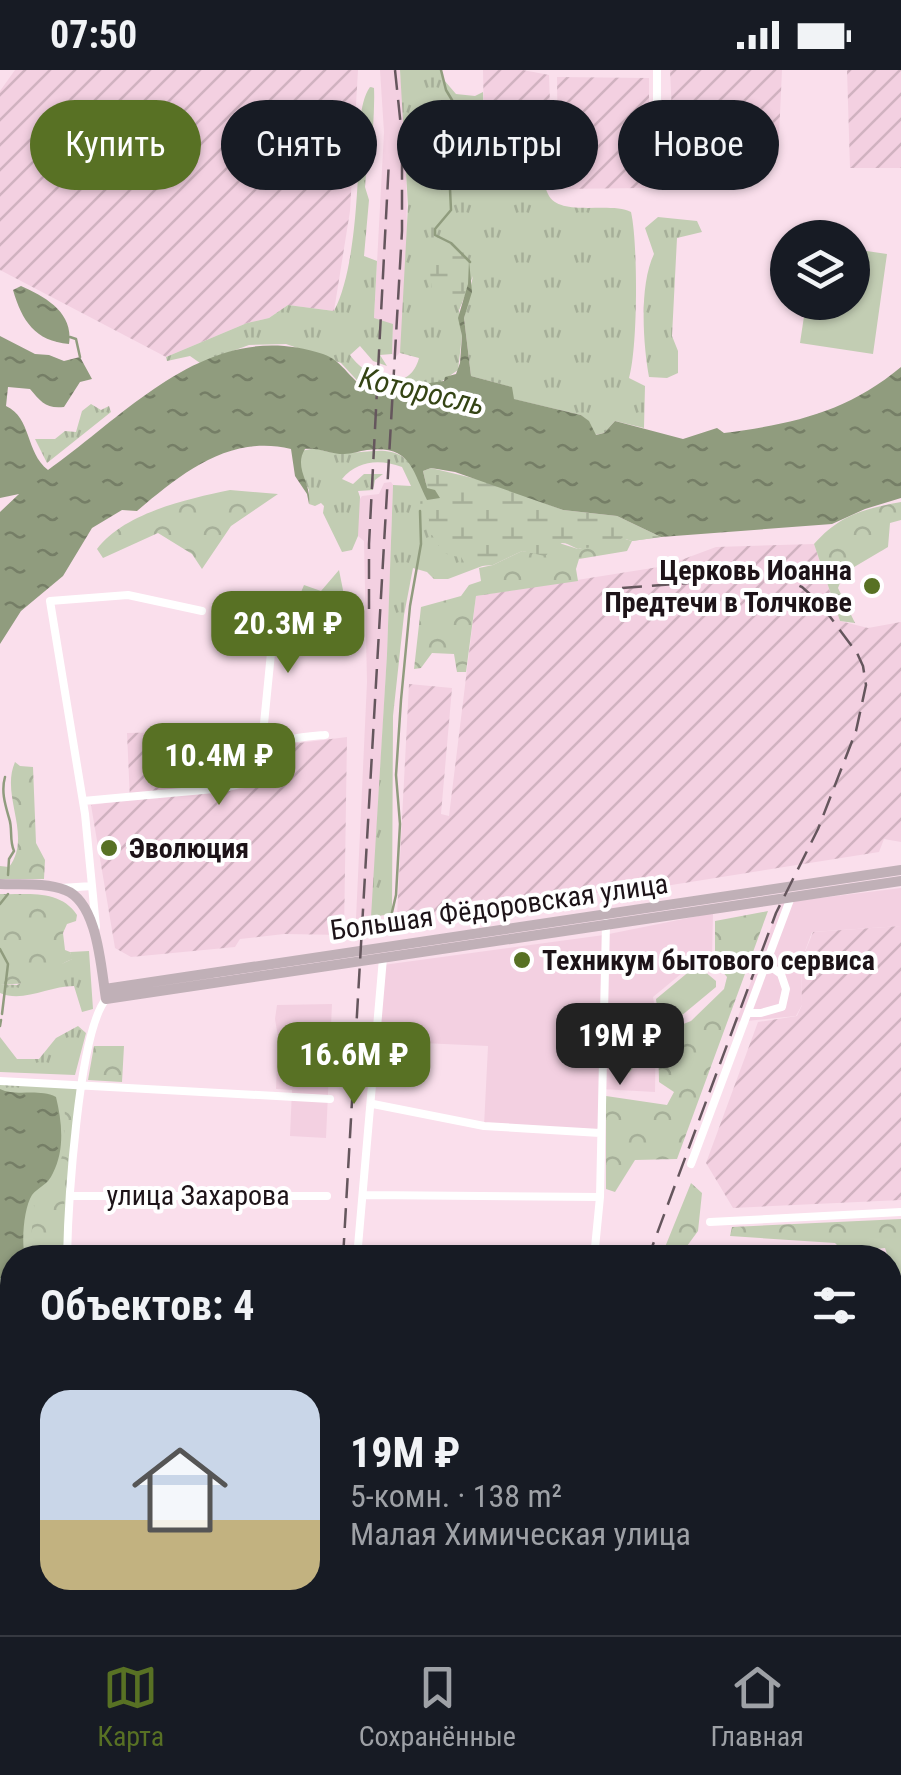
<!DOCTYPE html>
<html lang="ru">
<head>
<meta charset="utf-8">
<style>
  :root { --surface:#171b24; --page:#20242c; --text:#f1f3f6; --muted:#9ea1a6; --line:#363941; --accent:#587124 }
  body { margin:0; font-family:"Roboto Condensed",sans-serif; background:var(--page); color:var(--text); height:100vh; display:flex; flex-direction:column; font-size:38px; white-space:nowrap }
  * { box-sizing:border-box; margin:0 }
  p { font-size:32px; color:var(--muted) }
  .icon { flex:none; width:55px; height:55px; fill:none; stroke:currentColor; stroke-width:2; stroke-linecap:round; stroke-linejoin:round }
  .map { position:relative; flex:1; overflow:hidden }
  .details { position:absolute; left:0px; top:1175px; width:902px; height:390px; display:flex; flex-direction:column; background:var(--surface); border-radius:40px 40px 0 0; box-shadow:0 2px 8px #0004 }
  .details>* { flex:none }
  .hud { position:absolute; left:30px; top:30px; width:842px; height:90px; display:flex; gap:20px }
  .tools { position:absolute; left:770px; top:150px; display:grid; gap:20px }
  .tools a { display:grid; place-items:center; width:100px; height:100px; border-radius:50%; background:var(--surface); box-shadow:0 2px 8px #0004; font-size:50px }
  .price { position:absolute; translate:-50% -85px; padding:0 22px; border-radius:20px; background:var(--accent); color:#fff; font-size:32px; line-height:65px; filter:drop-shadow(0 2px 5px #0008) }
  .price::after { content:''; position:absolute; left:50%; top:60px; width:30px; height:22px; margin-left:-15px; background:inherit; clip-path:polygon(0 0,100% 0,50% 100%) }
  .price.selected { background:#222; color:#fff }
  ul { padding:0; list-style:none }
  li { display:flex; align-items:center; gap:30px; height:250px; padding:0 40px }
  li span { display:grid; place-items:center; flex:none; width:280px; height:200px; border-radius:30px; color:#555 }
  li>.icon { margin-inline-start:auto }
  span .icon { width:120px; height:120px; fill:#fffc; stroke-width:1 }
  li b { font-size:42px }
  h2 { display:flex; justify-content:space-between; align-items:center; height:120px; padding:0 40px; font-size:42px }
  .pill { padding:0 35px; border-radius:45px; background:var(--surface); box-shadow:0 2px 8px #0004; font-size:35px; line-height:90px }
  .pill.selected { background:var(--accent); color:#fff }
  .status { display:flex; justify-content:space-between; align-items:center; height:70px; padding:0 50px; background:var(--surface); direction:ltr }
  .status svg { height:28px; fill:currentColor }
  .tabs { display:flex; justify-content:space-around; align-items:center; height:140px; border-top:2px solid var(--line); background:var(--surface); font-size:28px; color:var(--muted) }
  .tabs a { display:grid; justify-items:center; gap:5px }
  .tabs .selected { color:var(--accent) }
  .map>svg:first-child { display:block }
  .built { fill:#f3d0e1 }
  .industrial { fill:url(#industrial-furrows) }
  .grass { fill:url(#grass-tufts) }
  .forest { fill:url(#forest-crowns) }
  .wetland { fill:url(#wetland-marsh) }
  .pitch { fill:#c2cdb3 }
  .water { fill:url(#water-ripples) }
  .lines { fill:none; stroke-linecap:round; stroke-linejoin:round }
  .stream { stroke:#909c7e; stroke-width:2.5 }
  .street { stroke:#fff; stroke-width:8 }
  .secondary { stroke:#c0b0b7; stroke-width:10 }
  .rail { stroke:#65565d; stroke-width:2.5; stroke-dasharray:20 10; stroke-linecap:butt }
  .poi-dot { fill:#587124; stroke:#fff; stroke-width:4 }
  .labels { text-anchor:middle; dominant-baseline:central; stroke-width:8; stroke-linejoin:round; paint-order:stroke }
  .poi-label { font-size:28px; font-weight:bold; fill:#1d1318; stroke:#fff; text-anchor:start }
  .street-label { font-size:28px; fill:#1d1318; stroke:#fff }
  .water-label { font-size:30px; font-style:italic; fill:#344414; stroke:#fff }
</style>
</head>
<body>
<div class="status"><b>07:50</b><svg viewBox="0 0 49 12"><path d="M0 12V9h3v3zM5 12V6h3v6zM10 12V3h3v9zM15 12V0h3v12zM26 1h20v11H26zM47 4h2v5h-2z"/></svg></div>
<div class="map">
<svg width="901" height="1565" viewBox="0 0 901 1565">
  <defs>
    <pattern id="industrial-furrows" width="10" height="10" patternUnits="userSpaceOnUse" patternTransform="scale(2.5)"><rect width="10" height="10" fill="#f3d0e1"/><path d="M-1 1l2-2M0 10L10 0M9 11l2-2" fill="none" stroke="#d0b2c0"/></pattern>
    <pattern id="grass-tufts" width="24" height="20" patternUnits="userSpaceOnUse" patternTransform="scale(2.5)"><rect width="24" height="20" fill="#c2cdb3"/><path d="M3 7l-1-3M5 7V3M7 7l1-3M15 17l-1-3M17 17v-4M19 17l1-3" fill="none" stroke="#a6af99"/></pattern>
    <pattern id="forest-crowns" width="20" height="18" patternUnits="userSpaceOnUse" patternTransform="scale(2.5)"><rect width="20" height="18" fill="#c2cdb3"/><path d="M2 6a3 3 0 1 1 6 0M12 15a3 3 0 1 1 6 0" fill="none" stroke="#a6af99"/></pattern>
    <pattern id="wetland-marsh" width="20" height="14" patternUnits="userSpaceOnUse" patternTransform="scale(2.5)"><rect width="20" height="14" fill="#c2cdb3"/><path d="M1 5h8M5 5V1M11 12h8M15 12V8" fill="none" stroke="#a6af99"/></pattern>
    <pattern id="water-ripples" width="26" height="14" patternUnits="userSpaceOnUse" patternTransform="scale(2.5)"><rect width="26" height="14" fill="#909c7e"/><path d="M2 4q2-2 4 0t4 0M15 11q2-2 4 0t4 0" fill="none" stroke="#757e66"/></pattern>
  </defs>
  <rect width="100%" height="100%" fill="#fadfec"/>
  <!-- built -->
  <path class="built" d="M380,0H400L406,71L407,179L401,281L396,287L392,284L393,258L374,249L384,62Z
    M391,412L393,415L387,584L372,842L371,847L356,849L367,612L364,471L358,466V432L362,426L379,424L384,413Z
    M901,818V856L812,862L801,892L802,935L796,946L736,952L780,833Z
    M713,843L712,889L693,894L653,927L656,945L655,1022L601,1019L600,1063L484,1056L488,976L378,971L383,895L604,865Z
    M332,934L326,1068L290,1066L292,1020L276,1019L278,967L275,949L277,935Z"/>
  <!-- industrial -->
  <path class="industrial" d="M15,0H358L350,141L334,241L288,235L269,248L247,253L166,287L0,200V21Z
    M483,0H523L549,5L552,96L558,95L557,7L649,8V91L663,92L674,89L670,0H782L778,88L738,89L739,117L554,119L551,96H544L543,101H501L499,104H485Z
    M847,0H901V98H850Z
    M814,474L840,551L868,558L901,552V772L884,769L879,782L615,824L607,816L597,823L449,845L397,846L409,614L452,618L441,744L449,746L476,526L665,496L716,477Z
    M222,661V722L257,716L265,687L291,674L347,667L344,865L284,864L240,869L235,877L131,887L115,878L91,735L130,730L127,663Z
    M901,856V1130L733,1138L706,1093L758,952L797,946L802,935L801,892L813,862Z"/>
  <!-- grass -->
  <path class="grass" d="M400,0H441L444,10L456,24L475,26L483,22L485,104H499L500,101H543C545,107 544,117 548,124C559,148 610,131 631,142C638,172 638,278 629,308L645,316L644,358L615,351L604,363L595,365L588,351L581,345L513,329L511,317L471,306L464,248L473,206L459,240L462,266L458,300L438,314L380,321L364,318L341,293L286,274L249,275L200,293L190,286L167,291L166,287L247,253L269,248L288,235L334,241C354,203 357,129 359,86C360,66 358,34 370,17L374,18C375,40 372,64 372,86L367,92L365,117L369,130L364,186L377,191L374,248L393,254L392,284L380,285L387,296L373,291L360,276L350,285C367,309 409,326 419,288L400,283L408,136Z
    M658,147L697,151L702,162L677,168L672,266L678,281V303L667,308L649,307C643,274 639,215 654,184L645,158Z
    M91,334L101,340L109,336L111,342L47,393L35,369H55L65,361L76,362L82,341Z
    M316,378C356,396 399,356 421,412L661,467L632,471L627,468L615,476L560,473L551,483L522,481L448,509H434L427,502L413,498L404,545L393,646L392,844L371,847L387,584L393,415L411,416L402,397C380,389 358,390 342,409L353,414L364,404H383L375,410L373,420L358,421L360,427L358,466L352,480L342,482L323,443L324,436L321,433L315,436L309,434V420L301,405V381Z
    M89,881L93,939L82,942L74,916C49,916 23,933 0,923V914L17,915L72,889L70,882Z
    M78,956L86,963L75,1005L0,1002V967L17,989H39L56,968Z
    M0,1014L77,1018L65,1187L12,1188V1552H301L304,1565H0Z"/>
  <!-- forest -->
  <path class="forest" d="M230,420L278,424L231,456L202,499L192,484L158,463L103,488L97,479C124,443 187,429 230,420Z
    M901,432V450L890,453L888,477L844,503L838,518L855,553L840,551L814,474C840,445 863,439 901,432Z
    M622,468L632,471L627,481L579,489L576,499L578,511L476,526L466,602H457L454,584L432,583L421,598L414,599L421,537L461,526L469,515L481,511L479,498L493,495L522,481C539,483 546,488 559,473L578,479Z
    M339,500L350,555L340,577L281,570L304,515L321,521Z
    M15,692L20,696L33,697L36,773L45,790L44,809H0V796L9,797C33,765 0,726 15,692Z
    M0,824C28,825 60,819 77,845L76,851L67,854L63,863L65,880L70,882L73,889C61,893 60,897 51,903C38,913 15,915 0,914Z
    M768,841L677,1089L635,1090L615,1122L606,1119V1026L667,1035L674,1022L659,1012L658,964L691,951L724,919L727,907L715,893V851Z
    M606,944L654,947L662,954L656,962L638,961L632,966L634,997L629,1003L621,990L608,986L603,951Z
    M94,976H124L122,1012L88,1010Z
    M66,1022L77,1024L65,1114L63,1171L50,1187L29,1188L35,1128C72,1107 62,1058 66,1022Z
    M691,1113L702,1123L698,1161L679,1187H661Z
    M901,1149V1216L890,1219L891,1196L885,1178L844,1182L835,1173L730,1166L732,1157Z"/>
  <!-- wetland -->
  <path class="wetland" d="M451,173L469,190L468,214L459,240L458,224L447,227L432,223L430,201L435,186L448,181Z
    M431,398L485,411L563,440L617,446L661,467L632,471L622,468C609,482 595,475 578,479L563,472L545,486L522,481L493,495L467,497L461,487C442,485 443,482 432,465H428L429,449L420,441L421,412L425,426L436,425L435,420L427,418L423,401Z"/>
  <!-- pitch -->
  <path class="pitch" d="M853,179L887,184L873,284L800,273L806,233L852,232Z
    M697,895L716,911V917L675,951C667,948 656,938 656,929Z"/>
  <!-- water -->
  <path class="water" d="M469,190L472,222L464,248L471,306L512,317L514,329L581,345L589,351L596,365L604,363L615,351L683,369L717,358L724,363C793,354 847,342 901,297V428L865,439L832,454L661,467L617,446L563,440L455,402L431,398L423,401L427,418L435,420L440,428L427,430C412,400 411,375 367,380C359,381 352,384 344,384C330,384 318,377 305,379C293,398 312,413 309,434L307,424L295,406L291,379C229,364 181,404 137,441L122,440L92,458L63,506L21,541L0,574V442L19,424L0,428V266L35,284L49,285L64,291L80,287L92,309L80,312L64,337C46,339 41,332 30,319L8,317L6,336C32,348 25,382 48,400C132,340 210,247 323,284C344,291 351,313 371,321L444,311L445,307L456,304L460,293L462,266L458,248L468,214Z
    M21,216C46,227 74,243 69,274C35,271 22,251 13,220Z
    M0,1019C16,1027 38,1018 56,1027C62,1052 65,1079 53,1103C48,1115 38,1117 32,1125C24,1137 21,1172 25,1186L12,1188V1208L6,1210L0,1208Z
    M0,1286L12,1287V1433H0Z
    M0,1463L12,1465V1552L42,1553L40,1565H0Z"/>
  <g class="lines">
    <!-- stream -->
    <path class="stream" d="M441,0L446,20L458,40L462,73L450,119L451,140L435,159V165L451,173L470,192
      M70,267L76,269L80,287
      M5,707C1,721 5,734 9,748C13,759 9,770 14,781L9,789L8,805
      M0,834L8,824
      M390,851L396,825L400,754L396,705L401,630L410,536L421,474L420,441
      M0,879L8,894L2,944
      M0,956L1,950"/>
    <!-- street -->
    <path class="street" d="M657,89V0
      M261,684L272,573H354
      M83,731L225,718L257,709L261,684C279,668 302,667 325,665
      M61,818L92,816
      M96,857L85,744L50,531L128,525L202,541
      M748,943H761L782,937L786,919L781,904L767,894
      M0,1011L330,1029
      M373,1034L484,1056L600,1063
      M691,1094L791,827
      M365,1125L600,1127
      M70,1126H327
      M710,1152L901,1142
      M67,1188C68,1138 78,963 106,929
      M357,1188L383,888
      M594,1188L600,1127L606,853
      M899,1223L901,1233
      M0,1273L12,1277
      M890,1310H901
      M890,1435L901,1431
      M890,1482L901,1507
      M308,1552L311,1565
      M51,1565L53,1552
      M462,1565L463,1552
      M518,1565L519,1552
      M578,1565L580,1552
      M693,1565L695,1552
      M803,1565L805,1552"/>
    <!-- secondary -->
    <path class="secondary" d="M0,814C20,815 45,812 65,820C98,832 101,899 106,929L901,811
      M105,919L901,800"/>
    <!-- rail -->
    <path class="rail" d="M622,518L778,506L802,517L819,532L857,583L863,596L866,615L856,661L818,759L776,843L648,1188
      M369,539V474L389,90
      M343,1188L402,161V67L395,0
      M344,1552L348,1565
      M364,1552L367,1565
      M582,1565L584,1552"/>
  </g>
  <!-- markers -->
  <g class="poi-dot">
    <circle cx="872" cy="516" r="10"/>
    <circle cx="109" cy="778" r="10"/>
    <circle cx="522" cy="890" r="10"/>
  </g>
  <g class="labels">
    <!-- poi labels -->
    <g class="poi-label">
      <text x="852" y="500" text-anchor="end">Церковь Иоанна<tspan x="852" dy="32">Предтечи в Толчкове</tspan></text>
      <text x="129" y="778">Эволюция</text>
      <text x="542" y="890">Техникум бытового сервиса</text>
    </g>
    <!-- street labels -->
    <g class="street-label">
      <text transform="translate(499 837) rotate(-8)">Большая Фёдоровская улица</text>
      <text x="198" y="1125">улица Захарова</text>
    </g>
    <!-- water labels -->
    <g class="water-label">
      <text transform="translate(422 321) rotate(13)">Которосль</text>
    </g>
  </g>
</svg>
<div class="tools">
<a><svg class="icon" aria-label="layers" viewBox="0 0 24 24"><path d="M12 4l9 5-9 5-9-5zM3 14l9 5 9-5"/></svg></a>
</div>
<b class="price" style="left:288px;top:606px">20.3M ₽</b>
<b class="price" style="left:219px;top:738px">10.4M ₽</b>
<b class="price selected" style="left:620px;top:1018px">19M ₽</b>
<b class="price" style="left:354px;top:1037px">16.6M ₽</b>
<div class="hud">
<a class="pill selected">Купить</a>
<a class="pill">Снять</a>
<a class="pill">Фильтры</a>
<a class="pill">Новое</a>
</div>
<section class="details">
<h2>Объектов: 4<svg class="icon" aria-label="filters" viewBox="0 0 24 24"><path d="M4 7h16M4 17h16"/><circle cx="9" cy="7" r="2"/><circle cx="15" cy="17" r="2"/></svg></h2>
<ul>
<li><span style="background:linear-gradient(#c9d6e8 65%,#c2b280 0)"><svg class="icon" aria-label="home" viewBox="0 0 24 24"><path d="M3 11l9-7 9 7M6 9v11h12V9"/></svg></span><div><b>19M ₽</b><p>5-комн. · 138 m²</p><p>Малая Химическая улица</p></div></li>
</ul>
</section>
</div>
<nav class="tabs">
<a class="selected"><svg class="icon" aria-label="map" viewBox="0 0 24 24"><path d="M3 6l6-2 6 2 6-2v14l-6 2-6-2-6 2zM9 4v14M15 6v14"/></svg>Карта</a>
<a><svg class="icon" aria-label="saved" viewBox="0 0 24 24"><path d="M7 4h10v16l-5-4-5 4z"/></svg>Сохранённые</a>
<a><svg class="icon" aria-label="home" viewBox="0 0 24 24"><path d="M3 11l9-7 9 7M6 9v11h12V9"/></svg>Главная</a>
</nav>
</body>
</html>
